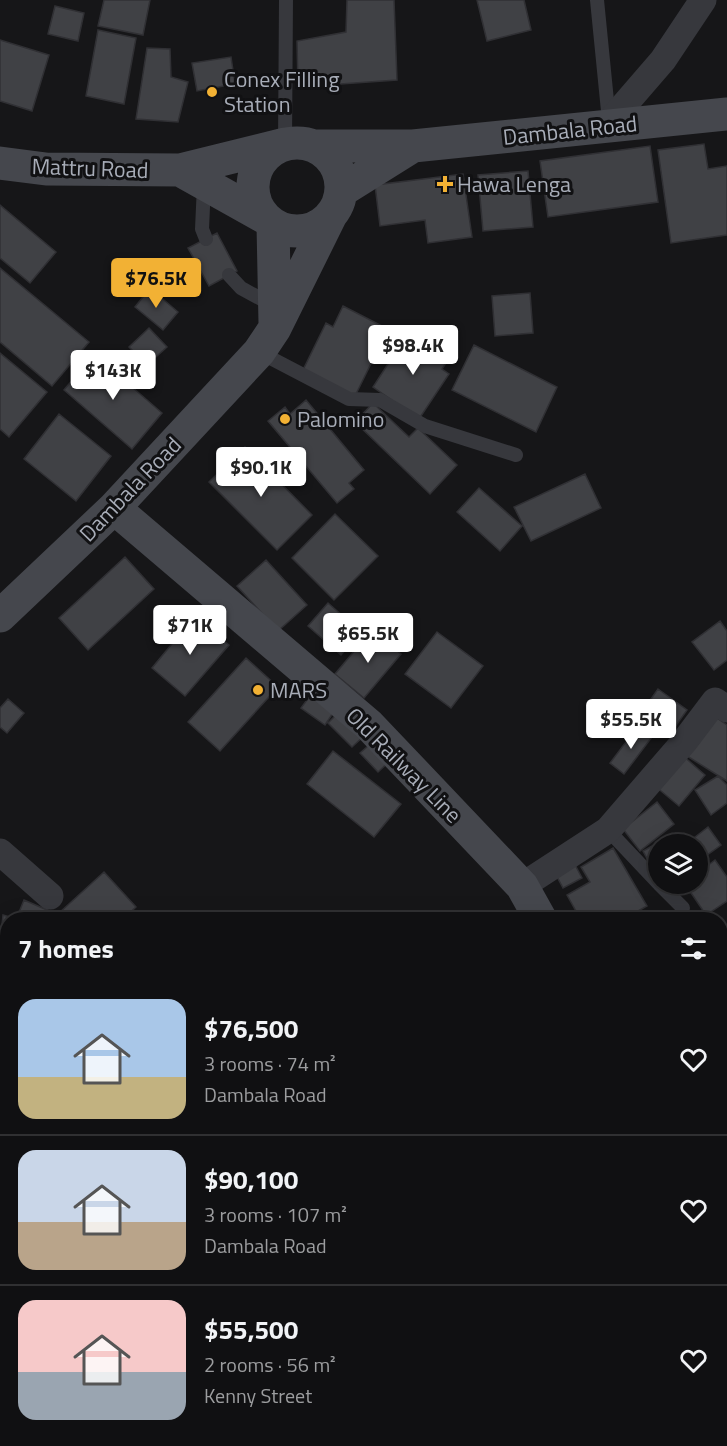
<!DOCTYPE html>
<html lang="en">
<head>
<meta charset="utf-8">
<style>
  :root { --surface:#101012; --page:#19191b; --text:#f1f3f6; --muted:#9c9d9f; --line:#303032; --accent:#f2b134 }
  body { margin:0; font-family:"Titillium Web",sans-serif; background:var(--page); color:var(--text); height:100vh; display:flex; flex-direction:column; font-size:22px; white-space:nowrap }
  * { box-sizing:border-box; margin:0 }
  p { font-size:20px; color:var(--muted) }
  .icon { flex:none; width:33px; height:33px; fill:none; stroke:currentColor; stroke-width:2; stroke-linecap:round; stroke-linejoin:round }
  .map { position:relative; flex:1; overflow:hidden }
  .details { position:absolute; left:0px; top:912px; width:728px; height:534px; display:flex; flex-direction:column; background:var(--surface); border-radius:24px 24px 0 0; box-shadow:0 6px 24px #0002,0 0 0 2px var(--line) }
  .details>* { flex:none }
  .tools { position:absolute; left:648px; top:834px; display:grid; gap:12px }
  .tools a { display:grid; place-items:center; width:60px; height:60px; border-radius:50%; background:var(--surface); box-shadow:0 6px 24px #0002,0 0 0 2px var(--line); font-size:30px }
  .price { position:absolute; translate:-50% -51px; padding:0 14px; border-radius:6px; background:#fff; color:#222; font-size:20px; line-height:39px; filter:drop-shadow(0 2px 3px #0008) }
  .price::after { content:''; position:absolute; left:50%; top:36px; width:18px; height:14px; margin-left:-9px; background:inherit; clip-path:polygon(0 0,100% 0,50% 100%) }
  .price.on { background:var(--accent); color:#111 }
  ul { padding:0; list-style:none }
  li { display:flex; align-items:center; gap:18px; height:150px; padding:0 18px }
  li+li { border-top:2px solid var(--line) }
  li span { display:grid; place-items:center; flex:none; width:168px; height:120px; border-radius:18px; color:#555 }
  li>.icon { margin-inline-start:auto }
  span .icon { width:72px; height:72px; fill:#fffc; stroke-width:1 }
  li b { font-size:26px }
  h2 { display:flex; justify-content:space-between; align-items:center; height:72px; padding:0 18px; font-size:26px }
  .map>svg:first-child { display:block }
  .building { fill:#404145; stroke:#303034; stroke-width:1.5 }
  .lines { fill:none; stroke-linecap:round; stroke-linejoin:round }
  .lane { stroke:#37383d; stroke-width:14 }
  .street { stroke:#37383d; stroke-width:27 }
  .secondary { stroke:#45474d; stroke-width:33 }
  .poi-dot { fill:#f2b134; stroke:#111113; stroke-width:2 }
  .labels { text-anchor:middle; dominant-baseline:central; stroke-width:6; stroke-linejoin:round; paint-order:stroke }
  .poi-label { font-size:22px; fill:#a8adb8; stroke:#111113; text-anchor:start }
  .street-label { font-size:22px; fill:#a8adb8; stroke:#111113 }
</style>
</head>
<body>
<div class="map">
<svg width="727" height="1446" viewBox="0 0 727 1446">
  <rect width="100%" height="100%" fill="#161618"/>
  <!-- building -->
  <path class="building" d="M104,0H150L143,35L98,26Z
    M347,0H394L397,80L298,87L297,41L346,32Z
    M477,0H524L531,30L487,41Z
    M55,6L84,13L78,41L48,34Z
    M98,30L136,38L124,104L86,96Z
    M0,40L49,55L32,111L0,101Z
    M147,48L170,49L171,77L188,82L178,122L136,119Z
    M231,57L235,84L197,91L192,63Z
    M704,144L708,169L727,166V235L671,243L658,150Z
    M650,146L658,202L548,217L540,161Z
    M528,171L533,227L483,231L478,175Z
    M463,174L472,237L428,243L425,220L380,226L375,185Z
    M0,205L56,252L30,283L0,258Z
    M217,233L237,271L209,286L188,248Z
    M0,268L89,342L52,386L0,342Z
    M150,288L178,312L163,330L135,307Z
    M530,293L533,333L495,336L492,296Z
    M343,306L388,329L355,396L303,370L326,323L333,327Z
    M149,328L167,347L147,365L129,347Z
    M410,330L428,342L421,353L432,361L438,352L448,360L442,369L449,374L419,419L373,387Z
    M474,345L557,387L536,432L452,390Z
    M0,353L47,392L9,437L0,429Z
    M94,354L162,413L132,449L64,390Z
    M306,400L364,470L349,483L354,489L337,503L268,421L285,407L290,414Z
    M373,403L409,437L418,428L457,465L430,494L355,422Z
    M59,414L111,456L76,501L24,459Z
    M245,447L312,515L277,550L209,482Z
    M585,474L601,508L531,541L514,507Z
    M479,488L522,526L500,551L457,512Z
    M335,514L378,556L334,600L292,558Z
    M125,557L154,589L88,650L59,618Z
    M266,560L307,605L278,631L237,586Z
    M328,603L361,632L341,655L308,626Z
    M195,616L229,645L185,696L152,668Z
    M720,621L727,631V660L714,670L692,642Z
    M372,630L401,654L364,698L335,674Z
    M437,632L483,666L451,708L405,674Z
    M246,658L278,687L220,751L188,722Z
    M658,689L687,710L670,734L641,713Z
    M312,693L335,710L325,725L301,708Z
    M8,699L24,713L7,733L0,727V708Z
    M341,710L365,735L352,747L328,723Z
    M714,716L727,725V781L687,756Z
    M638,726L652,737L624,774L610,763Z
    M375,740L392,759L378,772L360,753Z
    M333,751L401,804L374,837L307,784Z
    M681,754L705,775L679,806L655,786Z
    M718,776L727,785V803L711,815L695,790Z
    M657,802L674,824L640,851L623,829Z
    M708,827L721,845L703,858L698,851V844L690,841Z
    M676,833L682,844H658L657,877L643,851Z
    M613,848L647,906L622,920H581L567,895L590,882L581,867Z
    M715,860L727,877V901L706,915L685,884H698V873Z
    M573,861L582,878L563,888L554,871Z
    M104,872L136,907L122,920H65L59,913Z
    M24,900L61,916L60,920H28L18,915Z
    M3,915L20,920H8V948L0,946Z
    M8,970V1022H0V971Z
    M727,973V1009L720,997V977Z
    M720,1069L727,1084V1102L720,1105Z
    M8,1109V1159L0,1161V1111Z
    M8,1166V1201H3L1,1167Z
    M0,1322H8V1370H0Z
    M727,1352V1393L720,1397V1356Z
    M727,1404V1429L720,1416V1408Z
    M724,1434L727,1446H697L720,1438Z
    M92,1438H142L126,1446H96Z"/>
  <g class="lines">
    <!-- lane -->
    <path class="lane" d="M597,0L609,121
      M285,144L286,0
      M204,185L202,229L206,239
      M229,275L241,288L274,306
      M259,352L349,399L380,400L425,426L516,455
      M608,830L658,883
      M659,884L683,908"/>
    <!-- street -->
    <path class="street" d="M606,126L663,60L703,0
      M0,852L50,896
      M522,886L608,830L684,742L715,701L727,709
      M532,1446L540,1438"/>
    <!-- secondary -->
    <path class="secondary" d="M253 187a44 44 0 1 1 88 0a44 44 0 1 1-88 0Z
      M313,146H413L727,114
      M0,163L46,169L180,170L285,144
      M180,170L264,217
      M341,191L413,146
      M273,225L275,323
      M114,508L369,725L522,886L541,920
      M0,616L114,508L259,352L275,328L330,217
      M720,1233L727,1246"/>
  </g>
  <!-- markers -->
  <g class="poi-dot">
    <circle cx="212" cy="92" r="6"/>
    <path d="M442 175h6v6h6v6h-6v6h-6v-6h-6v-6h6z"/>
    <circle cx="285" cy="419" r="6"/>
    <circle cx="258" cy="690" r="6"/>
  </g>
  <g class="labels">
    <!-- poi labels -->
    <g class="poi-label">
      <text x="224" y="79">Conex Filling<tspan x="224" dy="25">Station</tspan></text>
      <text x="457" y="184">Hawa Lenga</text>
      <text x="297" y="419">Palomino</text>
      <text x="270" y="690">MARS</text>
    </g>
    <!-- street labels -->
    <g class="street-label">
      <text transform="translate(570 130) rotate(-6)">Dambala Road</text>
      <text transform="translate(90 168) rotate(2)">Mattru Road</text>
      <text transform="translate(130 489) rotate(-46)">Dambala Road</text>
      <text transform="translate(404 765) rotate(45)">Old Railway Line</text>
    </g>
  </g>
</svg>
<div class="tools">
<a><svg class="icon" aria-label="layers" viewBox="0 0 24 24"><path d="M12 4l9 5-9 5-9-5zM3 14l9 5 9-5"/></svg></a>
</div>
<b class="price on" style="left:156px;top:309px">$76.5K</b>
<b class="price" style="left:413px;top:376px">$98.4K</b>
<b class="price" style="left:113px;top:401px">$143K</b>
<b class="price" style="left:261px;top:498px">$90.1K</b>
<b class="price" style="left:190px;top:656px">$71K</b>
<b class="price" style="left:368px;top:664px">$65.5K</b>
<b class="price" style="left:631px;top:750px">$55.5K</b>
<section class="details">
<h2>7 homes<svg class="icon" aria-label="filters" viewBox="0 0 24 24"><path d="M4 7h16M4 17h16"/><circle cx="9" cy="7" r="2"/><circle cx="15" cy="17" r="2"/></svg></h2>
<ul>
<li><span style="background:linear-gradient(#a9c7e8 65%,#c2b280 0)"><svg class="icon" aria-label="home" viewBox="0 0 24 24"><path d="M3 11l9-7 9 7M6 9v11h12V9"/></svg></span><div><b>$76,500</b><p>3 rooms · 74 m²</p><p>Dambala Road</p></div><svg class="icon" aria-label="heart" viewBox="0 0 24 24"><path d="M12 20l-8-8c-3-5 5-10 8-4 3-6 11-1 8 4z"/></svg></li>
<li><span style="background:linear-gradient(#c9d6e8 60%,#b9a48a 0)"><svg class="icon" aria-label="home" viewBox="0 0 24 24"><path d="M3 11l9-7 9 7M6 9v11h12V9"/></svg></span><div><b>$90,100</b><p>3 rooms · 107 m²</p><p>Dambala Road</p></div><svg class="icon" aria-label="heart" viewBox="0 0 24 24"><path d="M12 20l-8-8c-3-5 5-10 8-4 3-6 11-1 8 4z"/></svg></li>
<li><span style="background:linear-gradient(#f6c9c9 60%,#9aa5b1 0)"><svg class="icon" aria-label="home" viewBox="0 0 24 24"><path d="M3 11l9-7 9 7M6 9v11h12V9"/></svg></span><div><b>$55,500</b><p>2 rooms · 56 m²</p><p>Kenny Street</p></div><svg class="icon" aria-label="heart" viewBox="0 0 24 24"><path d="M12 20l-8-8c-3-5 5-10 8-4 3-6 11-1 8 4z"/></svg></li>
</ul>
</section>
</div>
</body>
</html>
